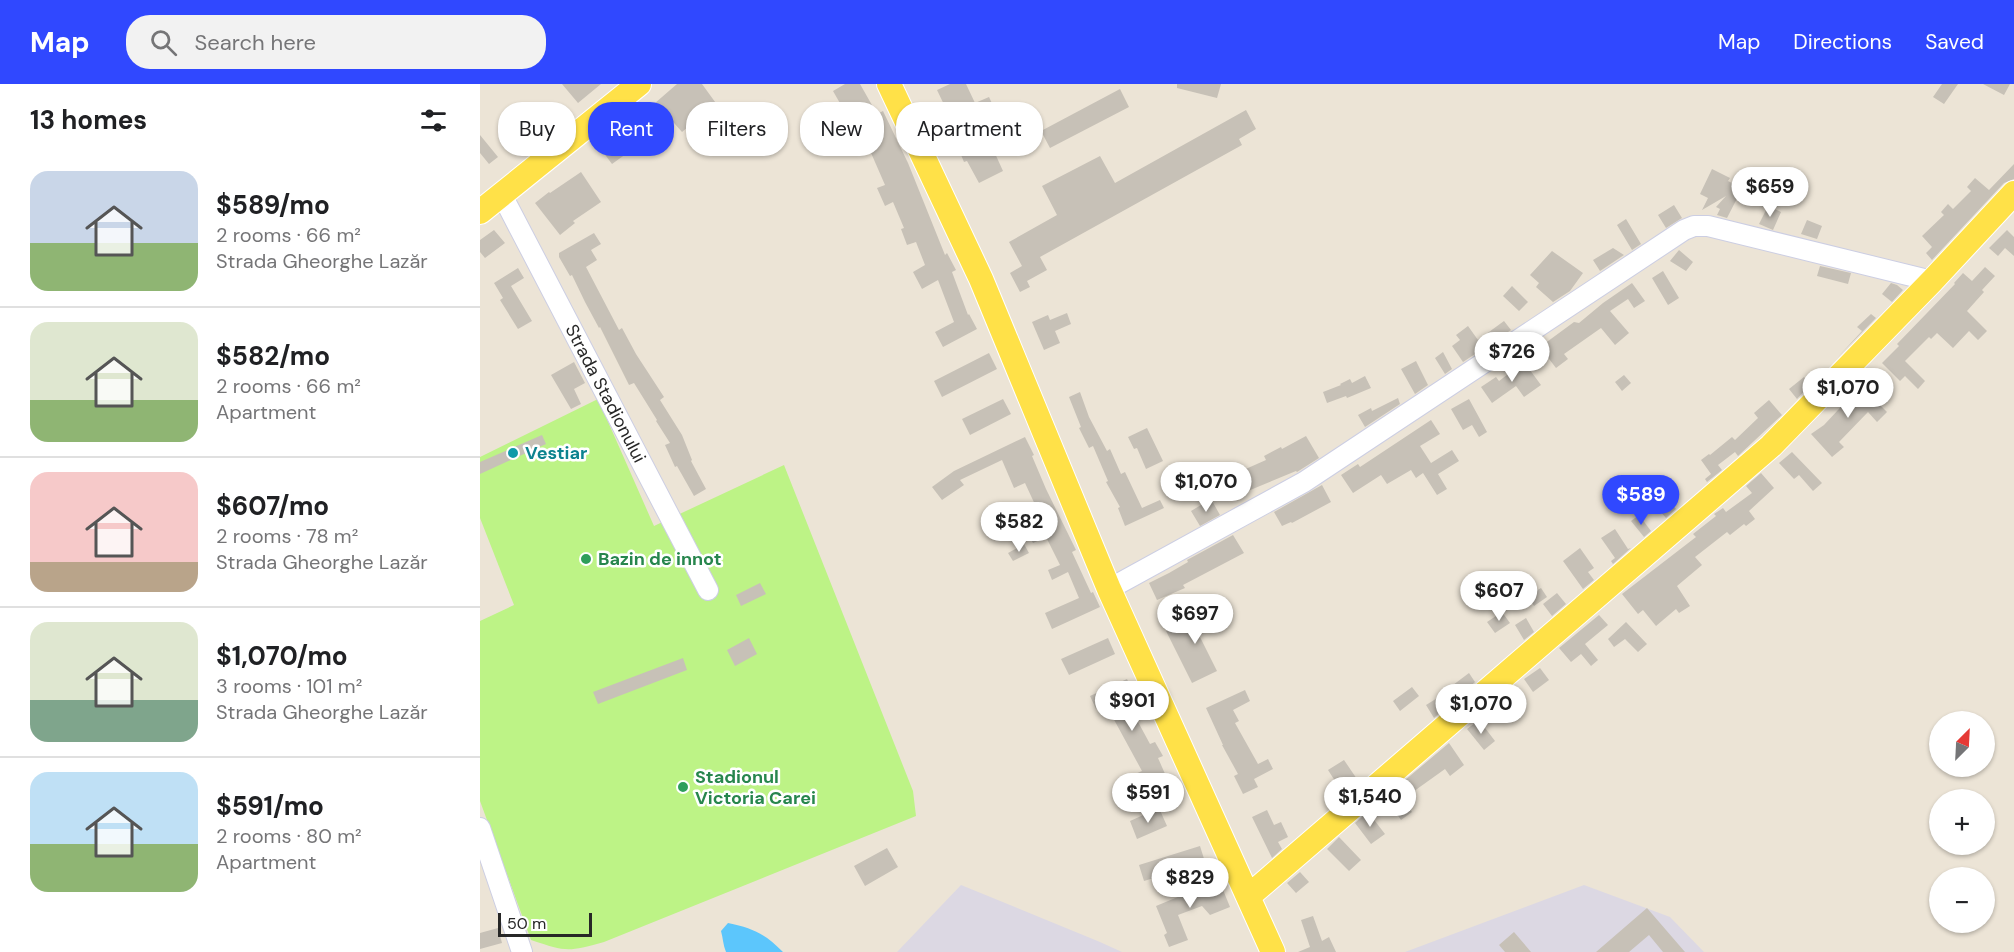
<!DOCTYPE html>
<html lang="en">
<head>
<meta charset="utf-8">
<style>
  :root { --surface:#fff; --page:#f2f2f2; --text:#202124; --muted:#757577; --line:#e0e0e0; --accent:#3048ff }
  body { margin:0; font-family:"DM Sans",sans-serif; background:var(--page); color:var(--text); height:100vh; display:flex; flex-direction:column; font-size:22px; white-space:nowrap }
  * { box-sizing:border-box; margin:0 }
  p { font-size:20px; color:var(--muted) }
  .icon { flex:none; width:33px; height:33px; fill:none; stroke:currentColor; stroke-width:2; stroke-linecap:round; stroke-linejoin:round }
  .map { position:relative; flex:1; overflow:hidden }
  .side { display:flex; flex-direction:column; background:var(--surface); width:480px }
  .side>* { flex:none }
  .guide { position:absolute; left:18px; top:18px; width:570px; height:54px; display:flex; gap:12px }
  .needle { width:39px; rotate:24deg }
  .buttons { position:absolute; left:1449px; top:627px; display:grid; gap:12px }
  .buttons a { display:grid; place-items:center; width:66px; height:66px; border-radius:50%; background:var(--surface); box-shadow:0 2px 4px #0004; font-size:30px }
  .scale { position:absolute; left:18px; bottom:15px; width:94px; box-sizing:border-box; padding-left:6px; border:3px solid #272727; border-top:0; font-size:16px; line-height:21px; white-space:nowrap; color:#272727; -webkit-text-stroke:4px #fff; paint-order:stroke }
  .price { position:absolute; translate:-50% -51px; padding:0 14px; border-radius:21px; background:#fff; color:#222; font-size:20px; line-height:39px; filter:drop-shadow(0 2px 3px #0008) }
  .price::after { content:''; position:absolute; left:50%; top:36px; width:18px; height:14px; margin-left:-9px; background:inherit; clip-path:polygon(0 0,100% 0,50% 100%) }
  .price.current { background:var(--accent); color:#fff }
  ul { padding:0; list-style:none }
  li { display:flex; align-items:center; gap:18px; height:150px; padding:0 30px }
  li+li { border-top:2px solid var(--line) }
  li span { display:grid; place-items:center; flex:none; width:168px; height:120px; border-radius:18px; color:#555 }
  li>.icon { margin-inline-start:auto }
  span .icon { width:72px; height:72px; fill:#fffc; stroke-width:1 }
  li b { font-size:26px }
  h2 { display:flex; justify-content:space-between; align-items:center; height:72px; padding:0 30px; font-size:26px }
  .tag { padding:0 21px; border-radius:24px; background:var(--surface); box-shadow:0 2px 4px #0004; font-size:21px; line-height:54px }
  .tag.current { background:var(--accent); color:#fff }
  header { display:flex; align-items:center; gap:36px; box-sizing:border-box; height:84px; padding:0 30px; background:var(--accent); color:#fff }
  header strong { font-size:28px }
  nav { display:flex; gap:33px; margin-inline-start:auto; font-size:21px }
  .search { width:420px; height:54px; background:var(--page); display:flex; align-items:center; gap:15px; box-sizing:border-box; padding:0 21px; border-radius:24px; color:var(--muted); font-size:22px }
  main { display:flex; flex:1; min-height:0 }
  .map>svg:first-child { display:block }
  .industrial { fill:#dcd8e3 }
  .pitch { fill:#bdf386 }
  .water { fill:#5cc6fc }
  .building { fill:#c7c1b7 }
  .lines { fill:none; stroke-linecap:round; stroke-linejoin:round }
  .minor-casing { stroke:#cccee3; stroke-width:22 }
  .major-casing { stroke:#fff; stroke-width:26 }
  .minor { stroke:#fff; stroke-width:20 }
  .major { stroke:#ffe148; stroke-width:24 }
  .culture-dot { fill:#0f9aa8; stroke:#fff; stroke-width:2 }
  .leisure-dot { fill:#2e9e5b; stroke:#fff; stroke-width:2 }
  .labels { text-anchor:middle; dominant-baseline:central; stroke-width:5; stroke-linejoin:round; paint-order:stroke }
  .street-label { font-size:18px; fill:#272727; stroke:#fff }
  .culture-label { font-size:18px; font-weight:bold; fill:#0d838f; stroke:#fff; text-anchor:start }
  .leisure-label { font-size:18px; font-weight:bold; fill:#27864d; stroke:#fff; text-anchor:start }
</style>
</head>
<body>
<header>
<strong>Map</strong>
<div class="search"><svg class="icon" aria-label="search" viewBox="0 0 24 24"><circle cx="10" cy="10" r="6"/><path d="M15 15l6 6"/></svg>Search here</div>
<nav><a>Map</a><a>Directions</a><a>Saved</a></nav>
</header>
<main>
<section class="side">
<h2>13 homes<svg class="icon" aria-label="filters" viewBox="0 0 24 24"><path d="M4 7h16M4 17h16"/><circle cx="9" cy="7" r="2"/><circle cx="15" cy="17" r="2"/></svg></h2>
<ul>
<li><span style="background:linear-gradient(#c9d6e8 60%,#8fb573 0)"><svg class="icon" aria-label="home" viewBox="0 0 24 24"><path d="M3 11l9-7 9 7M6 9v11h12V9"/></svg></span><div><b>$589/mo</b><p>2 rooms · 66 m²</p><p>Strada Gheorghe Lazăr</p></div></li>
<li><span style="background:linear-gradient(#dfe7d0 65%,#8fb573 0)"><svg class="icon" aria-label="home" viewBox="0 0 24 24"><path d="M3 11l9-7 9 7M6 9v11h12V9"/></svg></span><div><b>$582/mo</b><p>2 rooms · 66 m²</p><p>Apartment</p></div></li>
<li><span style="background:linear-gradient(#f6c9c9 75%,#b9a48a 0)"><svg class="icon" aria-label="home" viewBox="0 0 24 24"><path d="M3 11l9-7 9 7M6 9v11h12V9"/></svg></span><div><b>$607/mo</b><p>2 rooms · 78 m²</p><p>Strada Gheorghe Lazăr</p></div></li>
<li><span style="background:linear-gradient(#dfe7d0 65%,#7fa58c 0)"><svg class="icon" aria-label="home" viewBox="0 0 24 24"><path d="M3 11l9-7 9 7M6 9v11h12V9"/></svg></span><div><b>$1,070/mo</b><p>3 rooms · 101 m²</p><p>Strada Gheorghe Lazăr</p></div></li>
<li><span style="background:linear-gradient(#bfe0f5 60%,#8fb573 0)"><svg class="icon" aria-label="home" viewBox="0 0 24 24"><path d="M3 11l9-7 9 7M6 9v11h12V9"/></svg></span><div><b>$591/mo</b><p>2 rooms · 80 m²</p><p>Apartment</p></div></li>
</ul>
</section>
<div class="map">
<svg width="1534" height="868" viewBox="0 0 1534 868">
  <rect width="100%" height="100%" fill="#ece4d6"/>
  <!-- industrial -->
  <path class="industrial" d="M481,801L620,858L642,868H417Z
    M1104,801L1190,833L1224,868H925Z"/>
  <!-- pitch -->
  <path class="pitch" d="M118,315L174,442L304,381L433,707L436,732L124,858C87,868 87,868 51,856L0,717V537L34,521L0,434V373Z"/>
  <!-- water -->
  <path class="water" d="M248,839C273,844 285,850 303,868H246C243,861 243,854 241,847Z"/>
  <!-- building -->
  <path class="building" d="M82,0H121L98,19Z
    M197,0H222L238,22L223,33L222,31L202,48L187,31L168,48L171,52L132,80L120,64L169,28L167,26Z
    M365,0H380L397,30L403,27L428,79L465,171L467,169L476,186L472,188L488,231L489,230L497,245L463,263L455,248L474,238L458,196L442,205L433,188L445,181L436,158L427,161L421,145L424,144L413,118L405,122L397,104L405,101L388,62L379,67L368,44L373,42L353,7Z
    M470,0H486L495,19L509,13L517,30L509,34L521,61L513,65L523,87L499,99L487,77L484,78L465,33L469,31L457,6Z
    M697,0H741L737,14L697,4Z
    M1462,0H1478L1464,20L1453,13Z
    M1503,0H1530L1524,11Z
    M640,5L649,23L570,64L561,47Z
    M70,18L83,34L39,65L28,50Z
    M766,26L776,45L759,55L762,61L560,173L567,186L547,197L550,203L540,208L530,189L542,182L529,158L577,131L562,102L620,72L635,99Z
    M0,51L18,73L9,80L0,69Z
    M1534,80V95L1524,99L1452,176L1446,169L1452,163L1442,152L1464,131L1461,128L1468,120L1473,125L1491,107L1487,103L1495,94L1509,106Z
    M1232,85L1250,94L1248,97L1256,101L1265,89L1269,91L1247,134L1237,131L1240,125L1236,123L1246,112L1222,126L1228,114L1220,110Z
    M101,88L121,118L93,137L95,139L80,151L55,119L69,108L70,109Z
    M1194,121L1202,134L1186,144L1178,131Z
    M1288,122L1301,128L1293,146L1279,140Z
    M1146,135L1161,160L1152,166L1137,141Z
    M1327,136L1342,142L1337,155L1321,150Z
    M14,146L25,159L5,174L0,168V156Z
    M1527,146L1534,153V172L1525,164L1518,172L1509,164Z
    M114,149L121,160L111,166L117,176L106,183L139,246L142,244L156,270L184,313L180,316L202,351L212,376L211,377L226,405L214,412L197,382L195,383L185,361L190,359L176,337L177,336L154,299L149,301L120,243L119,244L105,218L92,191L90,192L79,173V169Z
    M1133,164L1144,171L1120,187L1113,176Z
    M1199,166L1213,178L1206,187L1190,177Z
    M1072,167L1103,189L1090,207L1073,218L1056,203L1059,199L1050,191Z
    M1340,182L1371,189L1368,200L1337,192Z
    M1505,183L1515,192L1502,206L1504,208L1487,227L1507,247L1498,256L1489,247L1473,264L1457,249L1451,255L1449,253L1425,277L1445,297L1438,305L1425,292L1420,297L1402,279L1419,262L1417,260L1475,200L1474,199L1483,189L1492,197Z
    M38,184L44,194L31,202L52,237L38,245L20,216L23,214L14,199Z
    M1183,187L1199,214L1188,221L1172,194Z
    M1152,199L1165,217L1154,224L1148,215L1130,227L1149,249L1135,261L1121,244L1084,270L1088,275L1076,284L1060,263L1094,238L1099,239L1123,219Z
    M1411,199L1417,201L1423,206L1412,218L1402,210Z
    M1032,202L1048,218L1039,227L1023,212Z
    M587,229L591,240L575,247L580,259L564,266L552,238L568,231L570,236Z
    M1391,230L1396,234L1357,274L1382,247L1377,243Z
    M1024,237L1031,246L983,278L972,262L980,256L976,251L988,242L998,256Z
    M963,268L972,285L965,290L955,274Z
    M509,269L517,285L462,313L454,297Z
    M936,277L948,301L935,310L921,285Z
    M94,278L105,299L94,305L101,320L91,325L71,291Z
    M1044,278L1061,301L1044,313L1036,302L1012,319L1001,303L1016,293L1019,297Z
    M1144,291L1151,299L1142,307L1135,298Z
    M885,292L891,304L867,314L866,312L847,319L843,308L861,301L860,300L870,295L872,299Z
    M1324,293L1330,301L1317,315L1309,305Z
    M1377,298L1407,328L1397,338L1388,328L1359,358L1364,363L1352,373L1331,350L1344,341L1372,311L1367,307Z
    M600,308L609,333L627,367L630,365L641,390L645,388L662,424L680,416L684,424L645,442L638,424L640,423L626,398L628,397L613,362L609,364L599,344L601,343L589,313Z
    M918,314L920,320L885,343L878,331L891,324L892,327Z
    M523,315L531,330L490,351L482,335Z
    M989,315L1007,348L999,353L992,341L983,346L971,325Z
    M1289,316L1302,331L1258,372L1255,368L1238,381L1242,386L1227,398L1225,395L1231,390L1221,376L1229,370L1230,371L1252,353L1255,356L1278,334L1274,329Z
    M951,336L960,350L940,362L951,379L972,366L979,377L958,390L967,405L957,411L943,389L936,394L931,386L907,400L901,391L873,409L861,391L878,380L880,383Z
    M667,344L683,377L666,385L657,364L654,365L648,353Z
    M62,351L66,360L0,390V378Z
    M826,352L839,374L817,388L816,387L751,414L743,395L786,376L784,372L801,363L802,365Z
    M545,353L554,371L552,372L566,405L596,466L592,468L611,509L613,508L620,523L572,545L565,529L599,514L588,488L572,496L568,486L580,481L566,453L553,459L547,448L564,440L545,399L534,404L522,376L480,396L484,401L462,416L452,403L474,387Z
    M1312,368L1342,399L1333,407L1319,391L1314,395L1299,379Z
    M1281,389L1294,404L1269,427L1275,435L1266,442L1264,440L1250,451L1247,448L1215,473L1222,481L1197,502L1210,522L1199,529L1196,525L1176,542L1163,526L1158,530L1142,510L1216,453L1213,450L1236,432L1234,430L1243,424L1246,428L1272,409L1266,402Z
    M842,401L851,418L812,439L811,438L802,442L794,428Z
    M1181,408L1196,425L1186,434L1171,417Z
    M731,415L740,431L720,442L711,427Z
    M1159,431L1171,447L1164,453L1151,437Z
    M1135,445L1148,465L1151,464L1133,480L1131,477L1135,474L1121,454Z
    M753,451L764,469L703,501L705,504L677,516L669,499L689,489L708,478L707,476Z
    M544,460L549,469L533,477L528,469Z
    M1100,464L1114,484L1108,488L1114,496L1103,505L1083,477Z
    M280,499L286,510L261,522L256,511Z
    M1061,504L1067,513L1054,522L1048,512Z
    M1077,509L1086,520L1072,532L1063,520Z
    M738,524L744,538L718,549L737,587L712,599L686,547Z
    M1022,528L1030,539L1015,549L1007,538Z
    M1119,531L1128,541L1105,560L1118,576L1111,582L1101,570L1091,578L1079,564Z
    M1046,534L1054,548L1044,556L1035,541Z
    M1146,538L1167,560L1158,568L1145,555L1134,563L1128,555Z
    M269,554L277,570L255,582L247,566Z
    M628,554L635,570L589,591L581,575Z
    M203,574L207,586L118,620L113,608Z
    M1060,584L1069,596L1053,608L1044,595Z
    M989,589L995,598L981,611L973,601Z
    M647,595L664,633L657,636L670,660L675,658L683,672L678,674L686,692L652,707L646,694L662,687L626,621L616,625L610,612Z
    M932,603L939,612L920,627L913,617Z
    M765,606L770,617L753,626L759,637L755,639L778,680L788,675L793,685L774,695L778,703L763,710L754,692L758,690L742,661H743L726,624Z
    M1023,611L1034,625L1022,635L1012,622Z
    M959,613L966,623L954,634L946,621Z
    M999,636L1015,657L1004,666L987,645Z
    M969,659L984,681L970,692L965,685L923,715L932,728L921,736L905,713Z
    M864,676L879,698L868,708L861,698L857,700L848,686Z
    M679,724L687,742L657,755L650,737Z
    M787,726L794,741L801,738L808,753L798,758L802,765L792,774L772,733Z
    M888,728L905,750L891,760L875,739Z
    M859,753L881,776L869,787L847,765Z
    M720,762L725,778L664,797L659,781Z
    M407,764L418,783L385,802L374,782Z
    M820,788L829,798L816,809L807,799Z
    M739,796L750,823L730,831L722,822L698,831L708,856L689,863L684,851L687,849L676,822Z
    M1167,824L1205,868H1183L1169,851L1149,868H1116Z
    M833,832L842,857L849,853L856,868H818L830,863L821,836Z
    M18,844L22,859L0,865V849Z
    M1034,848L1051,868H1025L1019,861Z"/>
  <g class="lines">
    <defs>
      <g id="minor">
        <path id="s1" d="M22,111L228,506"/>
        <path d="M629,505L824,398L1204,146L1214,142H1228L1452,197"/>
        <path d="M0,744L42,868"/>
      </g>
      <path id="major" d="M409,0L501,195L629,505L793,868
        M0,128L159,0
        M769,812L1291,362L1452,197L1534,109"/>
    </defs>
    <!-- minor casing -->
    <use href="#minor" class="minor-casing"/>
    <!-- major casing -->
    <use href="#major" class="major-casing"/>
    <!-- minor -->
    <use href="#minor" class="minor"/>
    <!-- major -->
    <use href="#major" class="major"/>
  </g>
  <!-- markers -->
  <circle class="culture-dot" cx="33" cy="369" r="6"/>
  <g class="leisure-dot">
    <circle cx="106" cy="475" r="6"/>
    <circle cx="203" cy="703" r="6"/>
  </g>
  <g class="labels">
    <!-- street labels -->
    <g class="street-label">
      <text stroke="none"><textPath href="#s1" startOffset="224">Strada Stadionului</textPath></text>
    </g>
    <!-- culture labels -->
    <g class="culture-label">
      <text x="45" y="369">Vestiar</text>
    </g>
    <!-- leisure labels -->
    <g class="leisure-label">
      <text x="118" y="475">Bazin de innot</text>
      <text x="215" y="693">Stadionul<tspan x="215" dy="21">Victoria Carei</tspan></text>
    </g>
  </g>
</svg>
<div class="buttons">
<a><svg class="needle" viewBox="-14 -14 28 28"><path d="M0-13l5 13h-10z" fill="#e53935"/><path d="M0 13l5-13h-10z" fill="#757577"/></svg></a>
<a>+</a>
<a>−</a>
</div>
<div class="scale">50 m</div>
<b class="price" style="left:1290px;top:134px">$659</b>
<b class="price" style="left:1032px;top:299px">$726</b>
<b class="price" style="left:1368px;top:335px">$1,070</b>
<b class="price" style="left:726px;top:429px">$1,070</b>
<b class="price current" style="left:1161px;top:442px">$589</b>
<b class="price" style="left:539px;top:469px">$582</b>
<b class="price" style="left:1019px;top:538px">$607</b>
<b class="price" style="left:715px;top:561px">$697</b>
<b class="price" style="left:652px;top:648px">$901</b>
<b class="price" style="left:1001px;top:651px">$1,070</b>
<b class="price" style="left:668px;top:740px">$591</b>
<b class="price" style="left:890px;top:744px">$1,540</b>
<b class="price" style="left:710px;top:825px">$829</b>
<div class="guide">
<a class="tag">Buy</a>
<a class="tag current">Rent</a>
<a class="tag">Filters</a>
<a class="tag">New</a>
<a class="tag">Apartment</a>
</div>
</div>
</main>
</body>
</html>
